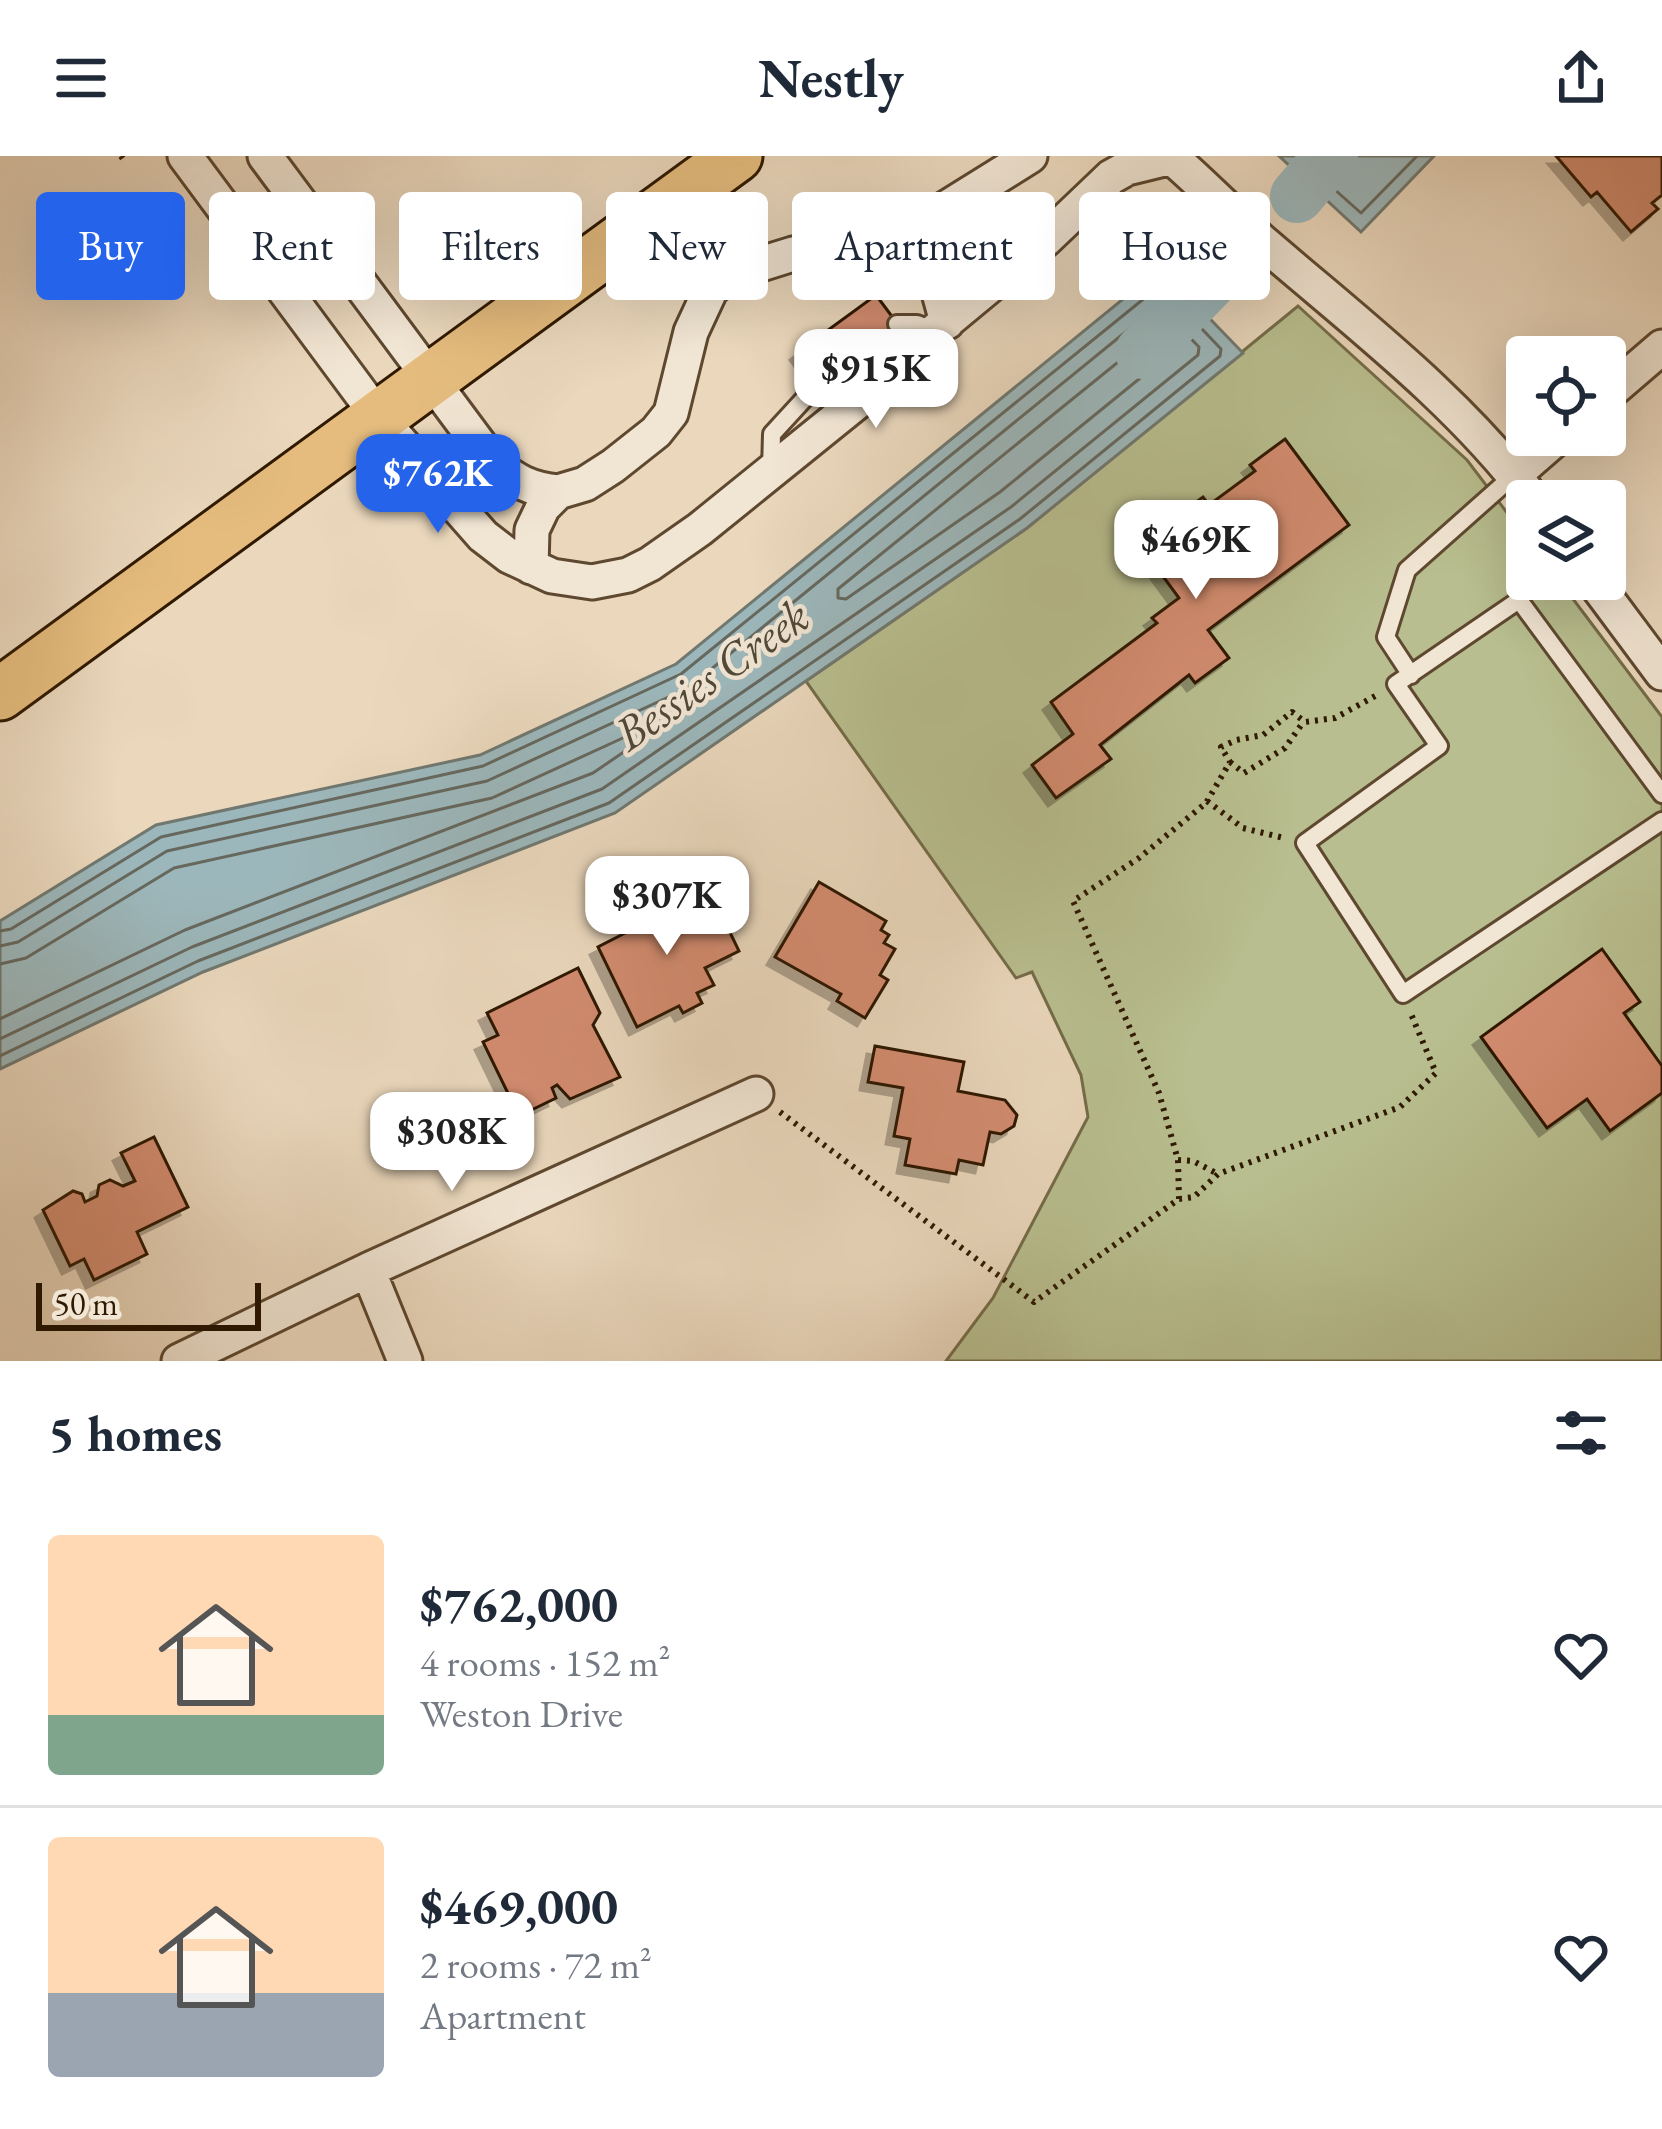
<!DOCTYPE html>
<html lang="en">
<head>
<meta charset="utf-8">
<style>
  :root { --surface:#fff; --page:#f2f2f3; --text:#1f2937; --muted:#747a83; --line:#e0e1e3; --accent:#2563eb }
  body { margin:0; font-family:"EB Garamond",serif; background:var(--page); color:var(--text); height:100vh; display:flex; flex-direction:column; font-size:45px; white-space:nowrap }
  * { box-sizing:border-box; margin:0 }
  p { font-size:39px; color:var(--muted) }
  .icon { flex:none; width:66px; height:66px; fill:none; stroke:currentColor; stroke-width:2; stroke-linecap:round; stroke-linejoin:round }
  .map { position:relative; height:1205px; overflow:hidden }
  .details { display:flex; flex-direction:column; background:var(--surface); flex:1 }
  .details>* { flex:none }
  .top-card { position:absolute; left:36px; top:36px; width:1590px; height:108px; display:flex; gap:24px }
  .controls { position:absolute; left:1506px; top:180px; display:grid; gap:24px }
  .controls a { display:grid; place-items:center; width:120px; height:120px; border-radius:12px; background:var(--surface); box-shadow:0 12px 48px #0002; font-size:60px }
  .scale { position:absolute; left:36px; bottom:30px; width:225px; box-sizing:border-box; padding-left:12px; border:6px solid #2f1900; border-top:0; font-size:33px; line-height:42px; white-space:nowrap; color:#2f1900; -webkit-text-stroke:9px #f1e5d3; paint-order:stroke }
  .price { position:absolute; translate:-50% -102px; padding:0 27px; border-radius:24px; background:#fff; color:#222; font-size:39px; line-height:78px; filter:drop-shadow(0 3px 6px #0008) }
  .price::after { content:''; position:absolute; left:50%; top:72px; width:36px; height:27px; margin-left:-18px; background:inherit; clip-path:polygon(0 0,100% 0,50% 100%) }
  .price.on { background:var(--accent); color:#fff }
  ul { padding:0; list-style:none }
  li { display:flex; align-items:center; gap:36px; height:300px; padding:0 48px }
  li+li { border-top:3px solid var(--line) }
  li span { display:grid; place-items:center; flex:none; width:336px; height:240px; border-radius:12px; color:#555 }
  li>.icon { margin-inline-start:auto }
  span .icon { width:144px; height:144px; fill:#fffc; stroke-width:1 }
  li b { font-size:51px }
  h2 { display:flex; justify-content:space-between; align-items:center; height:144px; padding:0 48px; font-size:51px }
  .tag { padding:0 42px; border-radius:12px; background:var(--surface); box-shadow:0 12px 48px #0002; font-size:42px; line-height:108px }
  .tag.on { background:var(--accent); color:#fff }
  header { display:flex; justify-content:space-between; align-items:center; height:156px; padding:0 48px; background:var(--surface); font-size:54px; font-weight:700 }
  .map>svg:first-child { display:block }
  .green { fill:#b8be8f; stroke:#746c48; stroke-width:3 }
  .water { fill:#9cb7bb; stroke:#707870; stroke-width:3 }
  .lines { fill:none; stroke-linecap:round; stroke-linejoin:round }
  .shore { stroke:#66685e; stroke-width:3 }
  .river { stroke:#9cb7bb; stroke-width:54 }
  .building { fill:#d38c6f; stroke:#2f1900; stroke-width:3; filter:url(#shadow) }
  .service-casing { stroke:#5e482f; stroke-width:22 }
  .minor-casing { stroke:#5e482f; stroke-width:39 }
  .primary-casing { stroke:#2f1900; stroke-width:57 }
  .path { stroke:#2f1900; stroke-width:6; stroke-dasharray:3 6; stroke-linecap:butt }
  .service { stroke:#f1e5d3; stroke-width:16 }
  .minor { stroke:#f1e5d3; stroke-width:33 }
  .primary { stroke:#e5bc7e; stroke-width:51 }
  .labels { text-anchor:middle; dominant-baseline:central; stroke-width:9; stroke-linejoin:round; paint-order:stroke }
  .water-label { font-size:48px; font-style:italic; fill:#504838; stroke:#f1e5d3 }
</style>
</head>
<body>
<header><svg class="icon" aria-label="menu" viewBox="0 0 24 24"><path d="M4 6h16M4 12h16M4 18h16"/></svg>Nestly<svg class="icon" aria-label="share" viewBox="0 0 24 24"><path d="M12 15V3M7 8l5-5 5 5M5 13v7h14v-7"/></svg></header>
<div class="map">
<svg width="1662" height="1205" viewBox="0 0 1662 1205">
  <defs>
    <filter id="shadow"><feDropShadow dx="-8" dy="8" stdDeviation="0" flood-color="#0004"/></filter>
  </defs>
  <rect width="100%" height="100%" fill="#ead7bc"/>
  <filter id="stains"><feTurbulence type="fractalNoise" baseFrequency=".00167" numOctaves="4"/><feColorMatrix values="0 0 0 0 .2 0 0 0 0 .09 0 0 0 0 .02 0 0 0 .5 -.17"/></filter>
  <radialGradient id="worn" r=".72"><stop offset=".6" stop-color="#630" stop-opacity="0"/><stop offset="1" stop-color="#630" stop-opacity=".3"/></radialGradient>
  <!-- green -->
  <path class="green" d="M1298,150L1467,304L1527,383V423H1558L1662,561V1205H946L993,1142L1088,961L1081,919L1032,816L1016,822L806,525L1027,372Z"/>
  <!-- water -->
  <path class="water" d="M1279,0H1434L1361,76Z
    M1161,112L1243,197L1027,372L615,657L203,816L0,913V765L156,669L480,599L676,508Z"/>
  <g class="lines">
    <!-- shore -->
    <path class="shore" d="M1297,0L1361,57L1417,0
      M1154,177H1160L1172,189L1171,197L1000,336L846,443L838,442V433Z
      M0,775L11,773L161,681L483,610L681,518L1157,132L1164,133L1221,193L1220,200L1020,363L609,647L198,805L0,900
      M0,790L18,786L167,695L487,625L688,532L1155,152L1162,153L1199,191L1198,199L1011,351L602,633L192,791L0,883
      M0,808L26,802L174,712L492,642L625,581L633,585L631,591L593,617L185,774L0,863"/>
    <!-- river -->
    <path class="river" d="M1297,40L1331,0
      M1142,196L1212,124"/>
  </g>
  <!-- building -->
  <path class="building" d="M1556,0H1662V39L1652,47L1658,53L1631,76L1597,36L1591,41Z
    M876,139L914,190L890,210L871,185L818,223L798,196Z
    M1285,283L1349,369L1208,474L1229,502L1195,527L1189,519L1100,589L1111,603L1056,642L1032,609L1073,578L1051,546L1157,467L1152,462L1179,442L1145,396L1180,370L1174,362L1203,341L1209,349L1255,315L1250,309Z
    M819,726L886,765L881,774L889,779L884,787L895,793L880,819L888,824L865,862L837,845L841,838L775,801Z
    M680,734L690,756L705,748L715,768L724,764L739,795L705,812L714,829L697,837L702,847L683,857L679,850L637,871L598,791L633,773L630,768L653,757L650,749Z
    M1602,793L1640,846L1624,857L1662,910V937L1610,975L1587,943L1547,972L1481,881Z
    M578,812L600,857L593,869L620,921L570,943L557,929L552,932L556,942L519,960L483,886L498,879L487,857Z
    M875,890L964,906L958,935L1005,944L1017,959L1014,970L1001,978L990,976L983,1009L959,1004L956,1018L905,1009L910,983L894,980L903,932L868,926Z
    M154,981L188,1051L137,1076L147,1098L94,1124L84,1103L70,1110L43,1054L73,1035L82,1038L85,1046L97,1040L99,1029L110,1024L123,1030L135,1025L121,997Z"/>
  <g class="lines">
    <defs>
      <path id="service" d="M897,168H917L935,175
        M771,314L772,278L805,242L873,188
        M1411,519L1386,481L1407,414L1514,319
        M1662,638L1519,444L1396,528L1439,590L1305,687L1403,838L1662,665"/>
      <path id="minor" d="M185,0L380,263L483,380L509,400L552,420L592,426L628,419L650,408L700,373L924,192L935,175L1046,83L1111,21L1127,12L1172,1
        M265,0L493,307C515,325 530,333 558,336
        M1170,0C1203,28 1233,60 1266,89C1359,169 1460,246 1534,345
        M903,79C935,106 936,128 947,166
        M1605,240L1662,191
        M1514,319L1560,279
        M531,411L532,374L543,351L558,336L585,328L613,310L656,276L671,257L691,176L711,133L732,117L793,98L903,79L1030,0
        M1592,423L1662,517
        M368,1114L405,1205
        M179,1205L368,1114L756,938"/>
      <path id="primary" d="M0,538L736,0"/>
    </defs>
    <!-- service casing -->
    <use href="#service" class="service-casing"/>
    <!-- minor casing -->
    <use href="#minor" class="minor-casing"/>
    <!-- primary casing -->
    <use href="#primary" class="primary-casing"/>
    <!-- path -->
    <path class="path" d="M121,0L123,3
      M1230,606L1244,617L1285,592L1304,565
      M1207,645L1243,672L1284,682
      M780,956L1034,1146L1179,1043L1178,1004L1159,937L1073,745L1139,702L1206,647L1230,606L1221,591L1236,584L1263,579L1292,556L1305,566L1335,562L1377,539
      M1178,1004L1193,1005L1218,1018
      M1179,1043L1194,1041L1218,1018L1400,951L1436,917L1411,858"/>
    <!-- service -->
    <use href="#service" class="service"/>
    <!-- minor -->
    <use href="#minor" class="minor"/>
    <!-- primary -->
    <use href="#primary" class="primary"/>
  </g>
  <g class="labels">
    <!-- water labels -->
    <g class="water-label">
      <text transform="translate(711 518) rotate(-35)">Bessies Creek</text>
    </g>
  </g>
  <rect width="100%" height="100%" filter="url(#stains)"/>
  <rect width="100%" height="100%" fill="url(#worn)"/>
</svg>
<div class="controls">
<a><svg class="icon" aria-label="locate" viewBox="0 0 24 24"><circle cx="12" cy="12" r="6"/><path d="M12 2v4M12 18v4M2 12h4M18 12h4"/></svg></a>
<a><svg class="icon" aria-label="layers" viewBox="0 0 24 24"><path d="M12 4l9 5-9 5-9-5zM3 14l9 5 9-5"/></svg></a>
</div>
<div class="scale">50 m</div>
<b class="price" style="left:876px;top:275px">$915K</b>
<b class="price on" style="left:438px;top:380px">$762K</b>
<b class="price" style="left:1196px;top:446px">$469K</b>
<b class="price" style="left:667px;top:802px">$307K</b>
<b class="price" style="left:452px;top:1038px">$308K</b>
<div class="top-card">
<a class="tag on">Buy</a>
<a class="tag">Rent</a>
<a class="tag">Filters</a>
<a class="tag">New</a>
<a class="tag">Apartment</a>
<a class="tag">House</a>
</div>
</div>
<section class="details">
<h2>5 homes<svg class="icon" aria-label="filters" viewBox="0 0 24 24"><path d="M4 7h16M4 17h16"/><circle cx="9" cy="7" r="2"/><circle cx="15" cy="17" r="2"/></svg></h2>
<ul>
<li><span style="background:linear-gradient(#ffd9b3 75%,#7fa58c 0)"><svg class="icon" aria-label="home" viewBox="0 0 24 24"><path d="M3 11l9-7 9 7M6 9v11h12V9"/></svg></span><div><b>$762,000</b><p>4 rooms · 152 m²</p><p>Weston Drive</p></div><svg class="icon" aria-label="heart" viewBox="0 0 24 24"><path d="M12 20l-8-8c-3-5 5-10 8-4 3-6 11-1 8 4z"/></svg></li>
<li><span style="background:linear-gradient(#ffd9b3 65%,#9aa5b1 0)"><svg class="icon" aria-label="home" viewBox="0 0 24 24"><path d="M3 11l9-7 9 7M6 9v11h12V9"/></svg></span><div><b>$469,000</b><p>2 rooms · 72 m²</p><p>Apartment</p></div><svg class="icon" aria-label="heart" viewBox="0 0 24 24"><path d="M12 20l-8-8c-3-5 5-10 8-4 3-6 11-1 8 4z"/></svg></li>
</ul>
</section>
</body>
</html>
